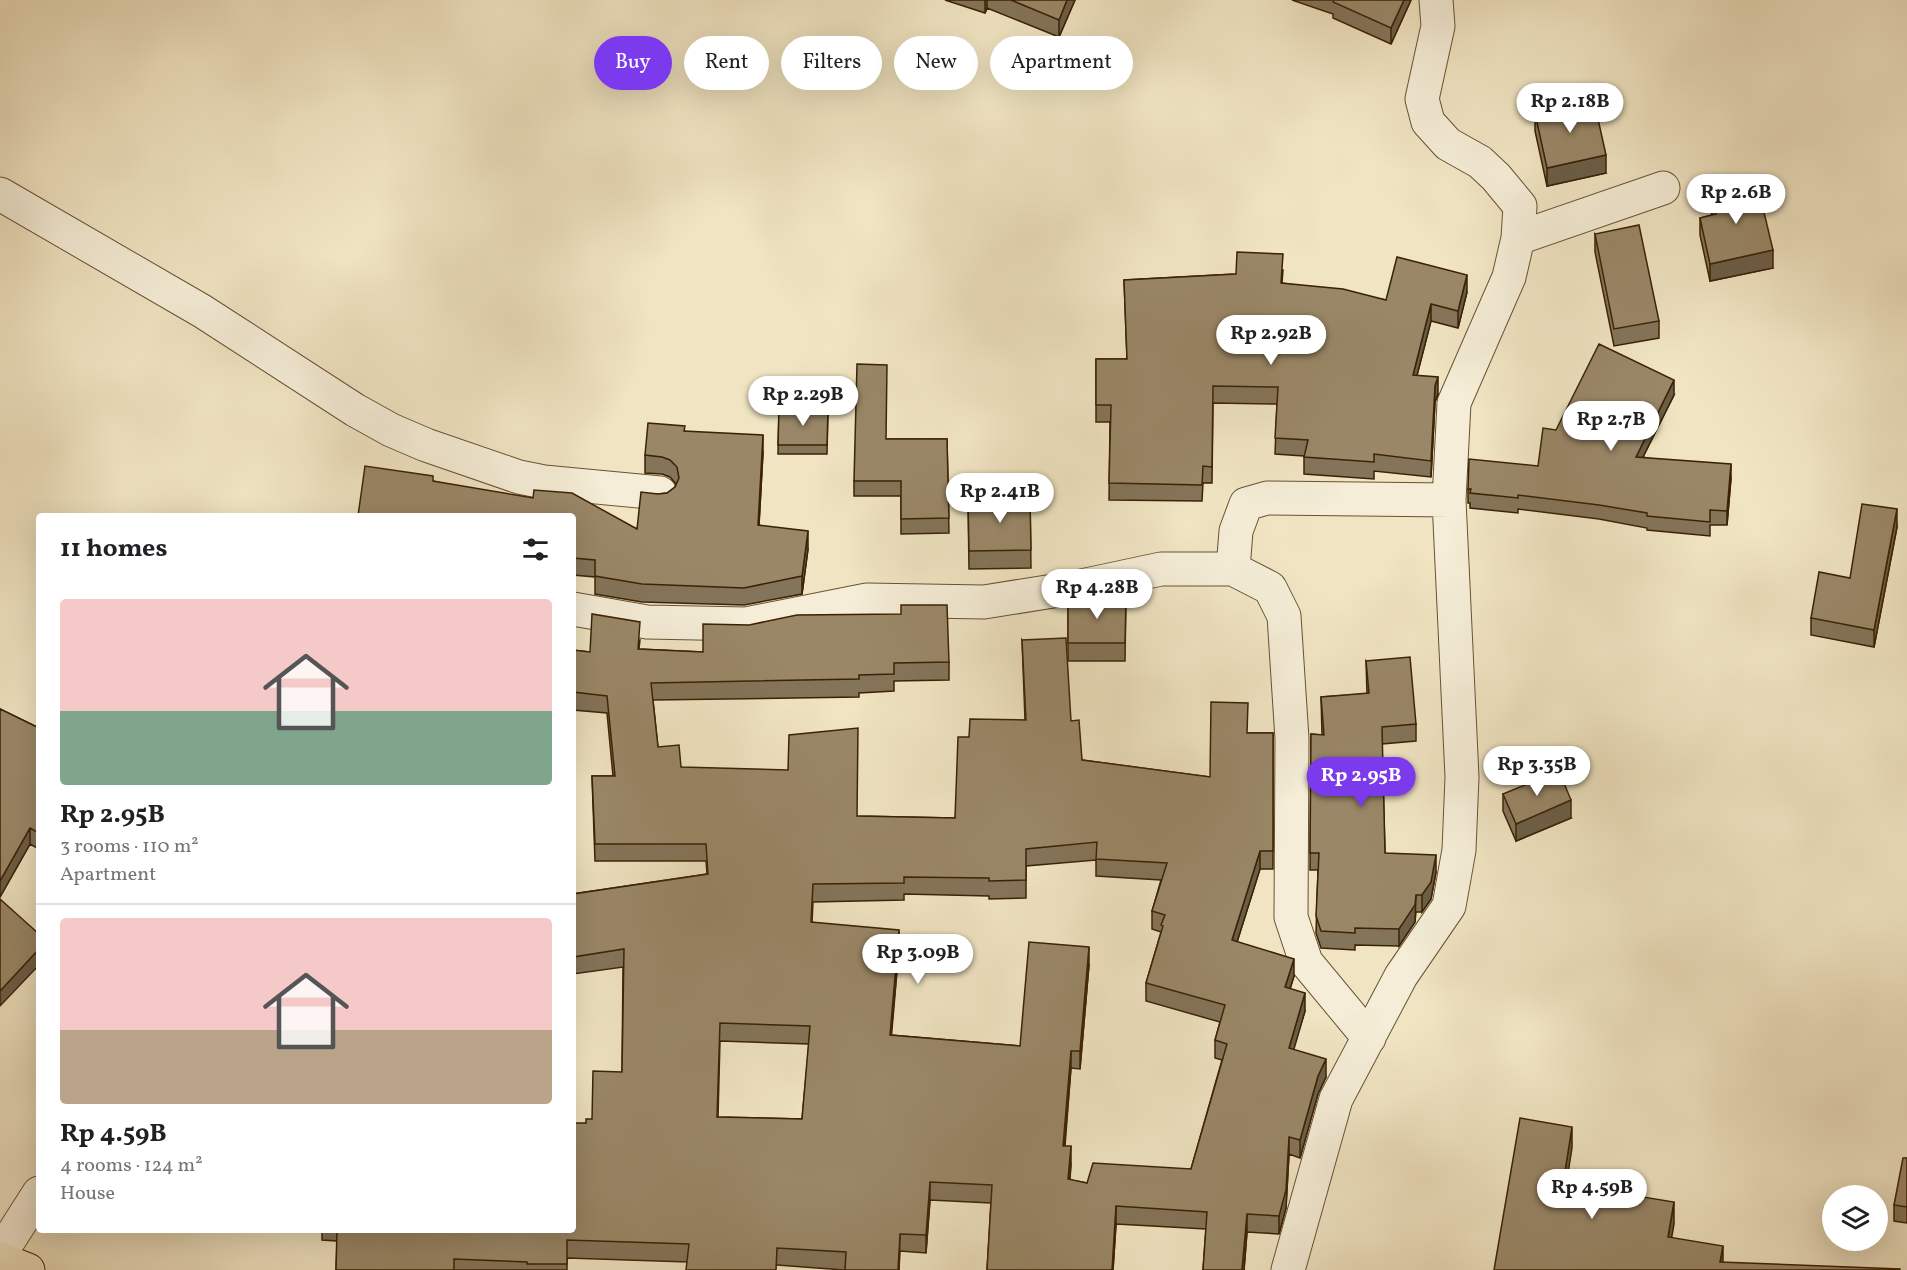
<!DOCTYPE html>
<html lang="en">
<head>
<meta charset="utf-8">
<style>
  :root { --surface:#fff; --page:#f6f6f6; --text:#202124; --muted:#757577; --line:#e0e0e0; --accent:#7c3aed }
  body { margin:0; font-family:Vollkorn,serif; background:var(--page); color:var(--text); height:100vh; display:flex; flex-direction:column; font-size:22px; white-space:nowrap }
  * { box-sizing:border-box; margin:0 }
  p { font-size:20px; color:var(--muted) }
  .icon { flex:none; width:33px; height:33px; fill:none; stroke:currentColor; stroke-width:2; stroke-linecap:round; stroke-linejoin:round }
  .map { position:relative; flex:1; overflow:hidden }
  .side { position:absolute; left:36px; top:513px; width:540px; height:720px; display:flex; flex-direction:column; background:var(--surface); border-radius:6px; box-shadow:0 6px 24px #0002 }
  .side>* { flex:none }
  .banner { position:absolute; left:594px; top:36px; width:570px; height:54px; display:flex; gap:12px }
  .buttons { position:absolute; left:1822px; top:1185px; display:grid; gap:12px }
  .buttons a { display:grid; place-items:center; width:66px; height:66px; border-radius:50%; background:var(--surface); box-shadow:0 6px 24px #0002; font-size:30px }
  .price { position:absolute; translate:-50% -51px; padding:0 14px; border-radius:21px; background:#fff; color:#222; font-size:20px; line-height:39px; filter:drop-shadow(0 2px 3px #0008) }
  .price::after { content:''; position:absolute; left:50%; top:36px; width:18px; height:14px; margin-left:-9px; background:inherit; clip-path:polygon(0 0,100% 0,50% 100%) }
  .price.current { background:var(--accent); color:#fff }
  ul { padding:0; list-style:none }
  li { display:grid; align-content:center; gap:12px; height:318px; padding:0 24px }
  li+li { border-top:2px solid var(--line) }
  li span { display:grid; place-items:center; height:186px; border-radius:6px; color:#555 }
  li>.icon { margin-inline-start:auto }
  span .icon { width:108px; height:108px; fill:#fffc; stroke-width:1 }
  li b { font-size:26px }
  h2 { display:flex; justify-content:space-between; align-items:center; height:72px; padding:0 24px; font-size:26px }
  .pill { padding:0 21px; border-radius:27px; background:var(--surface); box-shadow:0 6px 24px #0002; font-size:21px; line-height:54px }
  .pill.current { background:var(--accent); color:#fff }
  .map>svg:first-child { display:block }
  .lines { fill:none; stroke-linecap:round; stroke-linejoin:round }
  .street-casing { stroke:#685234; stroke-width:35 }
  .primary-casing { stroke:#3b2205; stroke-width:35 }
  .street { stroke:#f5edd7; stroke-width:33 }
  .primary { stroke:#f0e4c2; stroke-width:33 }
  .wall { fill:#847459; stroke:#3b2205; stroke-width:1.5; fill-rule:evenodd }
  .shaded-wall { fill:#6b5e48; stroke:#3b2205; stroke-width:1.5 }
  .building { fill:#998767; stroke:#3b2205; stroke-width:1.5; fill-rule:evenodd }
</style>
</head>
<body>
<div class="map">
<svg width="1907" height="1270" viewBox="0 0 1907 1270">
  <rect width="100%" height="100%" fill="#f0e4c2"/>
  <filter id="stains"><feTurbulence type="fractalNoise" baseFrequency=".00333" numOctaves="4"/><feColorMatrix values="0 0 0 0 .2 0 0 0 0 .09 0 0 0 0 .02 0 0 0 .5 -.17"/></filter>
  <radialGradient id="worn" r=".72"><stop offset=".6" stop-color="#630" stop-opacity="0"/><stop offset="1" stop-color="#630" stop-opacity=".3"/></radialGradient>
  <g class="lines">
    <defs>
      <path id="street" d="M0,194L202,311L355,410L391,430L426,445L519,477L544,482L660,493
        M1518,238L1663,188
        M1233,569L1270,588L1284,616L1292,739L1291,917L1306,962L1369,1038
        M573,609L647,622L746,624L867,600L984,602L1072,588L1161,569H1233L1236,531L1246,504L1267,498L1449,500
        M0,1254L39,1193
        M1288,1270L1336,1099L1401,976L1449,906L1459,850L1462,777L1449,500L1454,403L1509,277L1518,238L1520,206L1496,177L1480,162L1448,144L1428,122L1422,99L1438,26L1436,0"/>
      <path id="primary" d="M0,1259L28,1270"/>
    </defs>
    <!-- street casing -->
    <use href="#street" class="street-casing"/>
    <!-- primary casing -->
    <use href="#primary" class="primary-casing"/>
    <!-- street -->
    <use href="#street" class="street"/>
    <!-- primary -->
    <use href="#primary" class="primary"/>
  </g>
  <!-- wall -->
  <path class="wall" d="M945,0H1075L1059,37L987,8L985,13Z
    M1292,0H1411L1391,44L1333,18V14Z
    M1535,113L1606,173L1547,186L1535,131Z
    M1711,193L1773,268L1710,281L1700,235V218L1712,215L1711,210Z
    M1595,234L1659,321V338L1614,346L1595,252Z
    M1283,270L1282,283L1386,300L1467,292L1458,328L1431,321L1417,375L1438,394L1435,402L1431,477L1374,471V479L1304,474V456L1275,454L1277,404L1213,403L1212,483H1203L1202,501L1109,500L1110,422H1096V359H1127L1124,280L1236,274Z
    M1674,395L1643,457L1731,478L1727,525H1710V536L1647,530V528L1599,519L1518,509V513L1470,508V503H1468V489L1538,466Z
    M779,408L828,409L827,454H778Z
    M685,431L763,452L759,525L808,549L802,594L744,605L642,602L595,594V577L573,575V516L433,481L637,529L658,494L667,493L675,487L676,484L670,477L662,474L645,473V455Z
    M886,439H947L949,533L901,534V496H854V481Z
    M1030,498L1031,568L969,569L968,499Z
    M1897,527L1874,647L1811,635V618L1850,578Z
    M1068,597H1126L1125,661H1068Z
    M640,640L639,649L703,652L949,662V680L894,681V691L859,693V697L653,700L658,747L681,767L857,816L955,818L969,737L1025,720L1022,640L1071,721L1082,760L1210,777L1247,733H1273V869H1260L1237,942L1294,976L1290,989L1305,1011L1293,1050L1326,1077L1318,1094L1300,1158L1289,1154L1286,1208L1279,1234L1247,1232L1244,1270H1203L1206,1229L1116,1224L1113,1270H987L991,1203L930,1200L926,1253L900,1251L899,1270H844L777,1265L567,1258V1270H336L337,1241L322,1240V1230H573L586,1123L592,1119L622,1072L623,967L573,974V894L707,874L706,861H595L592,776H613L607,713L573,710V650L590,652ZM1096,860V876L1161,880L1152,911V929L1161,932L1146,983V1001L1220,1022L1215,1040V1058L1222,1060L1191,1169L1087,1183L1070,1180L1071,1164L1065,1146L1071,1068L1080,1069L1089,965L1020,1046L891,1035L899,948L812,922L813,902L904,900V894L989,896V899L1026,898V866ZM720,1041L809,1044L802,1119L718,1117Z
    M1366,661L1416,724V741L1382,744L1385,853L1436,872L1431,899L1422,912H1416L1415,922L1399,946L1355,945V950L1321,948L1316,933L1318,870H1310L1311,734L1322,735L1321,697L1367,694Z
    M0,709L39,728V849L30,844L0,897Z
    M1503,794L1571,818L1516,841L1503,811Z
    M1907,1158V1223L1894,1221V1205Z"/>
  <!-- shaded-wall -->
  <path class="shaded-wall" d="M985,0H987V8L985,13Z
    M1067,0H1075L1059,37V20Z
    M1404,0H1411L1391,44V28Z
    M1606,155V173L1547,186V168Z
    M1773,250V268L1710,281V264Z
    M1467,275V292L1458,328V311Z
    M1431,304V321L1413,391V375Z
    M1438,377V394L1435,402L1431,477L1435,386Z
    M1674,380V395L1636,471V457Z
    M763,435V452L758,543V525Z
    M1731,464V478L1727,525V511Z
    M1897,509V527L1874,647V630Z
    M808,531V549L802,594V576Z
    M1571,800V818L1516,841V824Z
    M30,828V844L0,897V881Z
    M1260,851V869L1232,958V940Z
    M1436,855V872L1431,899L1422,912V895Z
    M1416,895L1415,922L1399,946V929Z
    M899,930V948L890,1053V1035Z
    M1089,947V965L1080,1069V1051Z
    M39,949V965L0,1006V991Z
    M1294,959V976L1285,1005V987Z
    M1305,993V1011L1289,1066V1048Z
    M1071,1051V1068L1063,1163V1146Z
    M1326,1059V1077L1318,1094L1300,1158V1140L1318,1076Z
    M1572,1127V1148L1563,1205V1184Z
    M1289,1137V1154L1286,1208L1279,1234V1216Z
    M1071,1146V1164L1068,1197V1179Z
    M930,1182V1200L926,1253V1235Z
    M1674,1202V1224L1668,1259V1237Z
    M1116,1206V1224L1113,1270H1112Z
    M1247,1214V1232L1244,1270H1242Z
    M900,1234L899,1270H898Z
    M1723,1246V1268L1720,1262Z"/>
  <!-- building -->
  <path class="building" d="M1011,0H1067L1059,20Z
    M1334,0H1404L1391,28L1333,2Z
    M1594,101L1606,155L1547,168L1535,113Z
    M1757,183L1773,250L1710,264L1700,218L1716,214L1711,193Z
    M1639,225L1659,321L1614,329L1595,234Z
    M1237,252L1283,254L1281,283L1343,289L1386,300L1397,257L1467,275L1458,311L1431,304L1413,375L1438,377L1435,386L1431,461L1374,454V462L1304,457L1308,440L1275,438L1278,387L1213,386L1212,467L1203,466L1202,485L1109,483L1111,405H1096V359H1127L1124,280L1236,274Z
    M1599,344L1674,380L1636,457L1731,464L1727,511L1710,510V522L1647,516V513L1599,505L1518,495V498L1470,493L1471,489H1468L1469,459L1538,466L1543,428L1556,430Z
    M857,364L887,365L886,439H947L949,518L901,519V481H854Z
    M779,408L828,409L827,445H778Z
    M648,423L685,426L684,431L763,435L758,525L808,531L802,576L744,588L642,584L595,576V560L573,558V516H358L365,466L433,476V481L533,498L534,490L572,493L637,529L641,492L658,494L667,493L675,487L679,478L677,467L670,460L662,457L645,455Z
    M1030,498L1031,550L969,551L968,499Z
    M1862,504L1897,509L1874,630L1811,618L1819,572L1850,578Z
    M1068,597H1126L1125,643H1068Z
    M901,605H947L949,662L894,663V674L859,675V679L651,683L658,747L679,745L681,767L788,770L789,735L858,728L857,816L955,818L958,737H969L970,719L1026,720L1022,640L1066,638L1071,721L1079,720L1082,760L1210,777L1211,702L1248,703L1247,733H1273V851H1260L1232,940L1294,959L1285,987L1305,993L1289,1048L1326,1059L1318,1076L1300,1140L1289,1137L1286,1190L1279,1216L1247,1214L1242,1270H1203L1207,1212L1116,1206L1112,1270H987L992,1185L930,1182L926,1235L900,1234L898,1270H845L846,1252L777,1248L776,1270H686L689,1244L567,1240V1264H527V1262L454,1259V1270H336L337,1230H573V1123H586V1119H592L593,1071L622,1072L624,949L573,957V894L708,874L706,844H595L592,776H615L607,696L573,692V650L590,652L592,614L640,622L638,649L703,652V624L749,625L797,615L901,614ZM1097,842L1096,859L1167,863L1152,911L1165,915L1161,925L1163,926L1146,983L1225,1005L1215,1040L1227,1044L1191,1169L1093,1163L1087,1183L1068,1179L1071,1146H1063L1071,1051H1080L1089,947L1029,942L1020,1046L890,1035L899,930L811,922L813,884L904,883V877L989,878V881L1026,880V849ZM720,1023L810,1026L802,1119L717,1117Z
    M1410,657L1416,724L1382,727L1385,853L1436,855L1431,882L1422,895H1416L1415,905L1399,929L1355,928V933L1321,931L1316,916L1319,853H1310L1311,734L1324,735L1321,697L1369,693L1366,661Z
    M0,709L39,728V833L30,828L0,881Z
    M1559,771L1571,800L1516,824L1503,794Z
    M0,899L39,934V949L0,991Z
    M1520,1118L1572,1127L1563,1184L1674,1202L1668,1237L1723,1246L1720,1262L1900,1269V1270H1494Z
    M1903,1158H1907V1207L1894,1205Z"/>
  <rect width="100%" height="100%" filter="url(#stains)"/>
  <rect width="100%" height="100%" fill="url(#worn)"/>
</svg>
<div class="buttons">
<a><svg class="icon" aria-label="layers" viewBox="0 0 24 24"><path d="M12 4l9 5-9 5-9-5zM3 14l9 5 9-5"/></svg></a>
</div>
<b class="price" style="left:1570px;top:134px">Rp 2.18B</b>
<b class="price" style="left:1736px;top:225px">Rp 2.6B</b>
<b class="price" style="left:1271px;top:366px">Rp 2.92B</b>
<b class="price" style="left:803px;top:427px">Rp 2.29B</b>
<b class="price" style="left:1611px;top:452px">Rp 2.7B</b>
<b class="price" style="left:1000px;top:524px">Rp 2.41B</b>
<b class="price" style="left:1097px;top:620px">Rp 4.28B</b>
<b class="price" style="left:1537px;top:797px">Rp 3.35B</b>
<b class="price current" style="left:1361px;top:808px">Rp 2.95B</b>
<b class="price" style="left:918px;top:985px">Rp 3.09B</b>
<b class="price" style="left:1592px;top:1220px">Rp 4.59B</b>
<div class="banner">
<a class="pill current">Buy</a>
<a class="pill">Rent</a>
<a class="pill">Filters</a>
<a class="pill">New</a>
<a class="pill">Apartment</a>
</div>
<section class="side">
<h2>11 homes<svg class="icon" aria-label="filters" viewBox="0 0 24 24"><path d="M4 7h16M4 17h16"/><circle cx="9" cy="7" r="2"/><circle cx="15" cy="17" r="2"/></svg></h2>
<ul>
<li><span style="background:linear-gradient(#f6c9c9 60%,#7fa58c 0)"><svg class="icon" aria-label="home" viewBox="0 0 24 24"><path d="M3 11l9-7 9 7M6 9v11h12V9"/></svg></span><div><b>Rp 2.95B</b><p>3 rooms · 110 m²</p><p>Apartment</p></div></li>
<li><span style="background:linear-gradient(#f6c9c9 60%,#b9a48a 0)"><svg class="icon" aria-label="home" viewBox="0 0 24 24"><path d="M3 11l9-7 9 7M6 9v11h12V9"/></svg></span><div><b>Rp 4.59B</b><p>4 rooms · 124 m²</p><p>House</p></div></li>
</ul>
</section>
</div>
</body>
</html>
